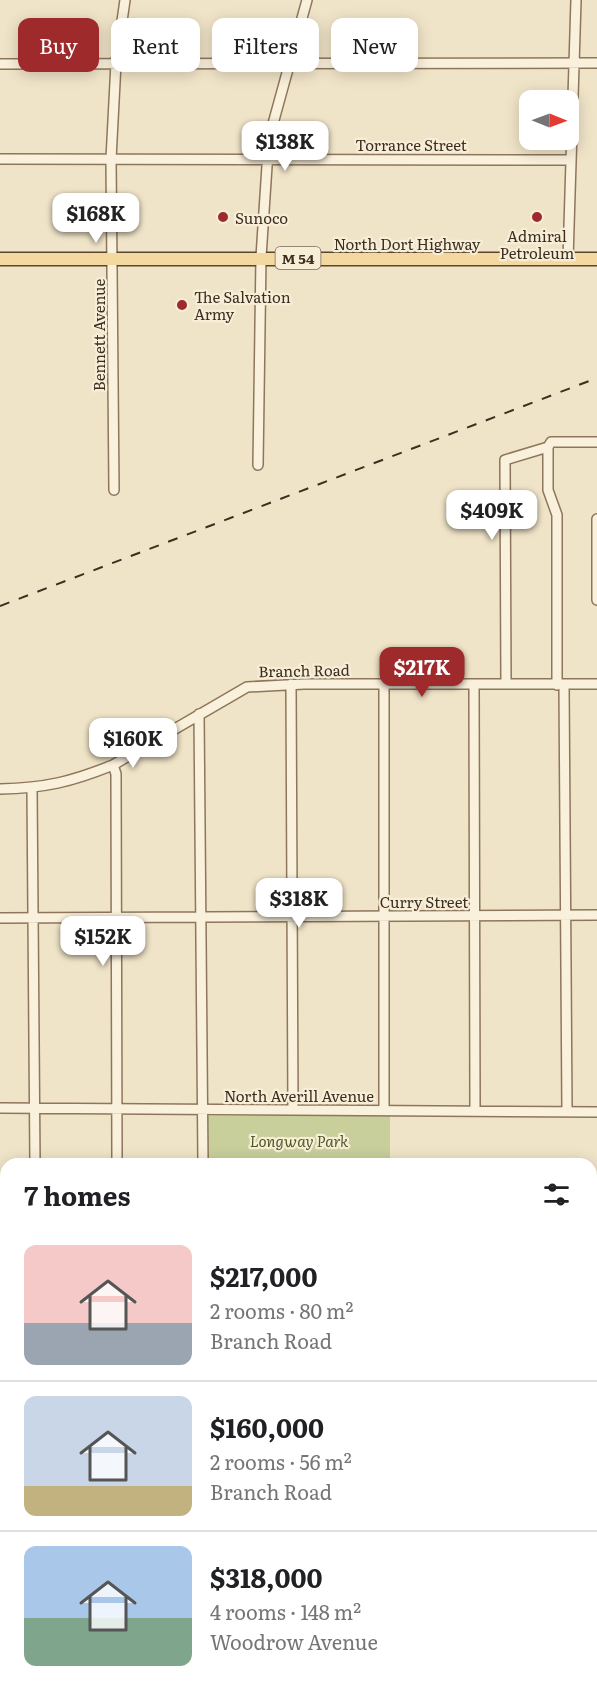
<!DOCTYPE html>
<html lang="en">
<head>
<meta charset="utf-8">
<style>
  :root { --surface:#fff; --page:#f2f2f2; --text:#202124; --muted:#757577; --line:#e0e0e0; --accent:#9e2a2b }
  body { margin:0; font-family:Literata,serif; background:var(--page); color:var(--text); height:100vh; display:flex; flex-direction:column; font-size:22px; white-space:nowrap }
  * { box-sizing:border-box; margin:0 }
  p { font-size:20px; color:var(--muted) }
  .icon { flex:none; width:33px; height:33px; fill:none; stroke:currentColor; stroke-width:2; stroke-linecap:round; stroke-linejoin:round }
  .map { position:relative; flex:1; overflow:hidden }
  .details { position:absolute; left:0px; top:1158px; width:597px; height:534px; display:flex; flex-direction:column; background:var(--surface); border-radius:18px 18px 0 0; box-shadow:0 3px 15px #0003 }
  .details>* { flex:none }
  .top-card { position:absolute; left:18px; top:18px; width:561px; height:54px; display:flex; gap:12px }
  .needle { width:39px; rotate:91deg }
  .tools { position:absolute; left:519px; top:90px; display:grid; gap:12px }
  .tools a { display:grid; place-items:center; width:60px; height:60px; border-radius:12px; background:var(--surface); box-shadow:0 3px 15px #0003; font-size:30px }
  .price { position:absolute; translate:-50% -51px; padding:0 14px; border-radius:12px; background:#fff; color:#222; font-size:20px; line-height:39px; filter:drop-shadow(0 2px 3px #0008) }
  .price::after { content:''; position:absolute; left:50%; top:36px; width:18px; height:14px; margin-left:-9px; background:inherit; clip-path:polygon(0 0,100% 0,50% 100%) }
  .price.active { background:var(--accent); color:#fff }
  ul { padding:0; list-style:none }
  li { display:flex; align-items:center; gap:18px; height:150px; padding:0 24px }
  li+li { border-top:2px solid var(--line) }
  li span { display:grid; place-items:center; flex:none; width:168px; height:120px; border-radius:12px; color:#555 }
  li>.icon { margin-inline-start:auto }
  span .icon { width:72px; height:72px; fill:#fffc; stroke-width:1 }
  li b { font-size:26px }
  h2 { display:flex; justify-content:space-between; align-items:center; height:72px; padding:0 24px; font-size:26px }
  .chip { padding:0 21px; border-radius:12px; background:var(--surface); box-shadow:0 3px 15px #0003; font-size:21px; line-height:54px }
  .chip.active { background:var(--accent); color:#fff }
  .map>svg:first-child { display:block }
  .green { fill:#c9cf9b }
  .lines { fill:none; stroke-linecap:round; stroke-linejoin:round }
  .minor-casing { stroke:#8d765c; stroke-width:12 }
  .major-casing { stroke:#5b4430; stroke-width:15 }
  .minor { stroke:#faf1dc; stroke-width:9 }
  .major { stroke:#f3d9a0; stroke-width:12 }
  .rail { stroke:#3d2e20; stroke-width:2; stroke-dasharray:10 10; stroke-linecap:butt }
  .poi-dot { fill:#9e2a2b; stroke:#f7eed8; stroke-width:2 }
  .labels { text-anchor:middle; dominant-baseline:central; stroke-width:4.5; stroke-linejoin:round; paint-order:stroke }
  .shield { fill:#f7eed8; stroke:#756857; stroke-width:1.5 }
  .shield-label { font-size:14px; font-weight:bold; fill:#3d2e20 }
  .street-label { font-size:15px; fill:#3d2e20; stroke:#f7eed8 }
  .poi-label { font-size:15px; fill:#3d2e20; stroke:#f7eed8; text-anchor:start }
  .park-label { font-size:15px; font-style:italic; fill:#4d5a26; stroke:#f7eed8 }
</style>
</head>
<body>
<div class="map">
<svg width="597" height="1692" viewBox="0 0 597 1692">
  <rect width="100%" height="100%" fill="#f0e4c8"/>
  <!-- green -->
  <path class="green" d="M207,1116H390V1164H208Z
    M597,1253V1523H591V1255Z"/>
  <g class="lines">
    <defs>
      <path id="minor" d="M0,64L597,63
        M0,159L570,160
        M568,259L576,0
        M258,465L261,257L267,166L271,131L307,0
        M114,490L111,159L116,63L125,0
        M597,519V600
        M291,684L293,1110
        M384,684V1110
        M474,684L475,1111
        M506,684L505,460L548,447
        M557,685V515L548,490V447L551,442H597
        M564,685L567,1112
        M199,714L203,1164
        M113,765L116,774L117,1164
        M0,789C45,788 71,782 113,765L247,687L304,684H597
        M32,789L35,1164
        M0,918L597,915
        M0,1108L597,1112
        M0,1320H6
        M591,1529H597
        M0,1532H6
        M37,1686V1692
        M247,1686V1692
        M329,1686V1692
        M413,1686V1692
        M496,1686V1692
        M578,1686V1692
        M153,1692V1686"/>
      <path id="major" d="M0,259H597"/>
    </defs>
    <!-- minor casing -->
    <use href="#minor" class="minor-casing"/>
    <!-- major casing -->
    <use href="#major" class="major-casing"/>
    <!-- minor -->
    <use href="#minor" class="minor"/>
    <!-- major -->
    <use href="#major" class="major"/>
    <!-- rail -->
    <path class="rail" d="M0,606L597,378"/>
  </g>
  <!-- markers -->
  <g class="poi-dot">
    <circle cx="223" cy="217" r="6"/>
    <circle cx="537" cy="217" r="6"/>
    <circle cx="182" cy="305" r="6"/>
  </g>
  <g class="labels">
    <!-- shield labels -->
    <rect class="shield" x="275.5" y="247" width="45" height="22" rx="4.5"/>
    <g class="shield-label">
      <text x="298" y="258">M 54</text>
    </g>
    <!-- street labels -->
    <g class="street-label">
      <text x="411" y="144">Torrance Street</text>
      <text x="407" y="243">North Dort Highway</text>
      <text transform="translate(98 335) rotate(-90)">Bennett Avenue</text>
      <text transform="translate(304 670) rotate(-1)">Branch Road</text>
      <text x="424" y="901">Curry Street</text>
      <text x="299" y="1095">North Averill Avenue</text>
    </g>
    <!-- poi labels -->
    <g class="poi-label">
      <text x="235" y="217">Sunoco</text>
      <text x="537" y="235" text-anchor="middle">Admiral<tspan x="537" dy="17">Petroleum</tspan></text>
      <text x="194" y="296">The Salvation<tspan x="194" dy="17">Army</tspan></text>
    </g>
    <!-- park labels -->
    <g class="park-label">
      <text x="299" y="1140">Longway Park</text>
    </g>
  </g>
</svg>
<div class="tools">
<a><svg class="needle" viewBox="-14 -14 28 28"><path d="M0-13l5 13h-10z" fill="#e53935"/><path d="M0 13l5-13h-10z" fill="#757577"/></svg></a>
</div>
<b class="price" style="left:285px;top:172px">$138K</b>
<b class="price" style="left:96px;top:244px">$168K</b>
<b class="price" style="left:492px;top:541px">$409K</b>
<b class="price active" style="left:422px;top:698px">$217K</b>
<b class="price" style="left:133px;top:769px">$160K</b>
<b class="price" style="left:299px;top:929px">$318K</b>
<b class="price" style="left:103px;top:967px">$152K</b>
<div class="top-card">
<a class="chip active">Buy</a>
<a class="chip">Rent</a>
<a class="chip">Filters</a>
<a class="chip">New</a>
</div>
<section class="details">
<h2>7 homes<svg class="icon" aria-label="filters" viewBox="0 0 24 24"><path d="M4 7h16M4 17h16"/><circle cx="9" cy="7" r="2"/><circle cx="15" cy="17" r="2"/></svg></h2>
<ul>
<li><span style="background:linear-gradient(#f6c9c9 65%,#9aa5b1 0)"><svg class="icon" aria-label="home" viewBox="0 0 24 24"><path d="M3 11l9-7 9 7M6 9v11h12V9"/></svg></span><div><b>$217,000</b><p>2 rooms · 80 m²</p><p>Branch Road</p></div></li>
<li><span style="background:linear-gradient(#c9d6e8 75%,#c2b280 0)"><svg class="icon" aria-label="home" viewBox="0 0 24 24"><path d="M3 11l9-7 9 7M6 9v11h12V9"/></svg></span><div><b>$160,000</b><p>2 rooms · 56 m²</p><p>Branch Road</p></div></li>
<li><span style="background:linear-gradient(#a9c7e8 60%,#7fa58c 0)"><svg class="icon" aria-label="home" viewBox="0 0 24 24"><path d="M3 11l9-7 9 7M6 9v11h12V9"/></svg></span><div><b>$318,000</b><p>4 rooms · 148 m²</p><p>Woodrow Avenue</p></div></li>
</ul>
</section>
</div>
</body>
</html>
